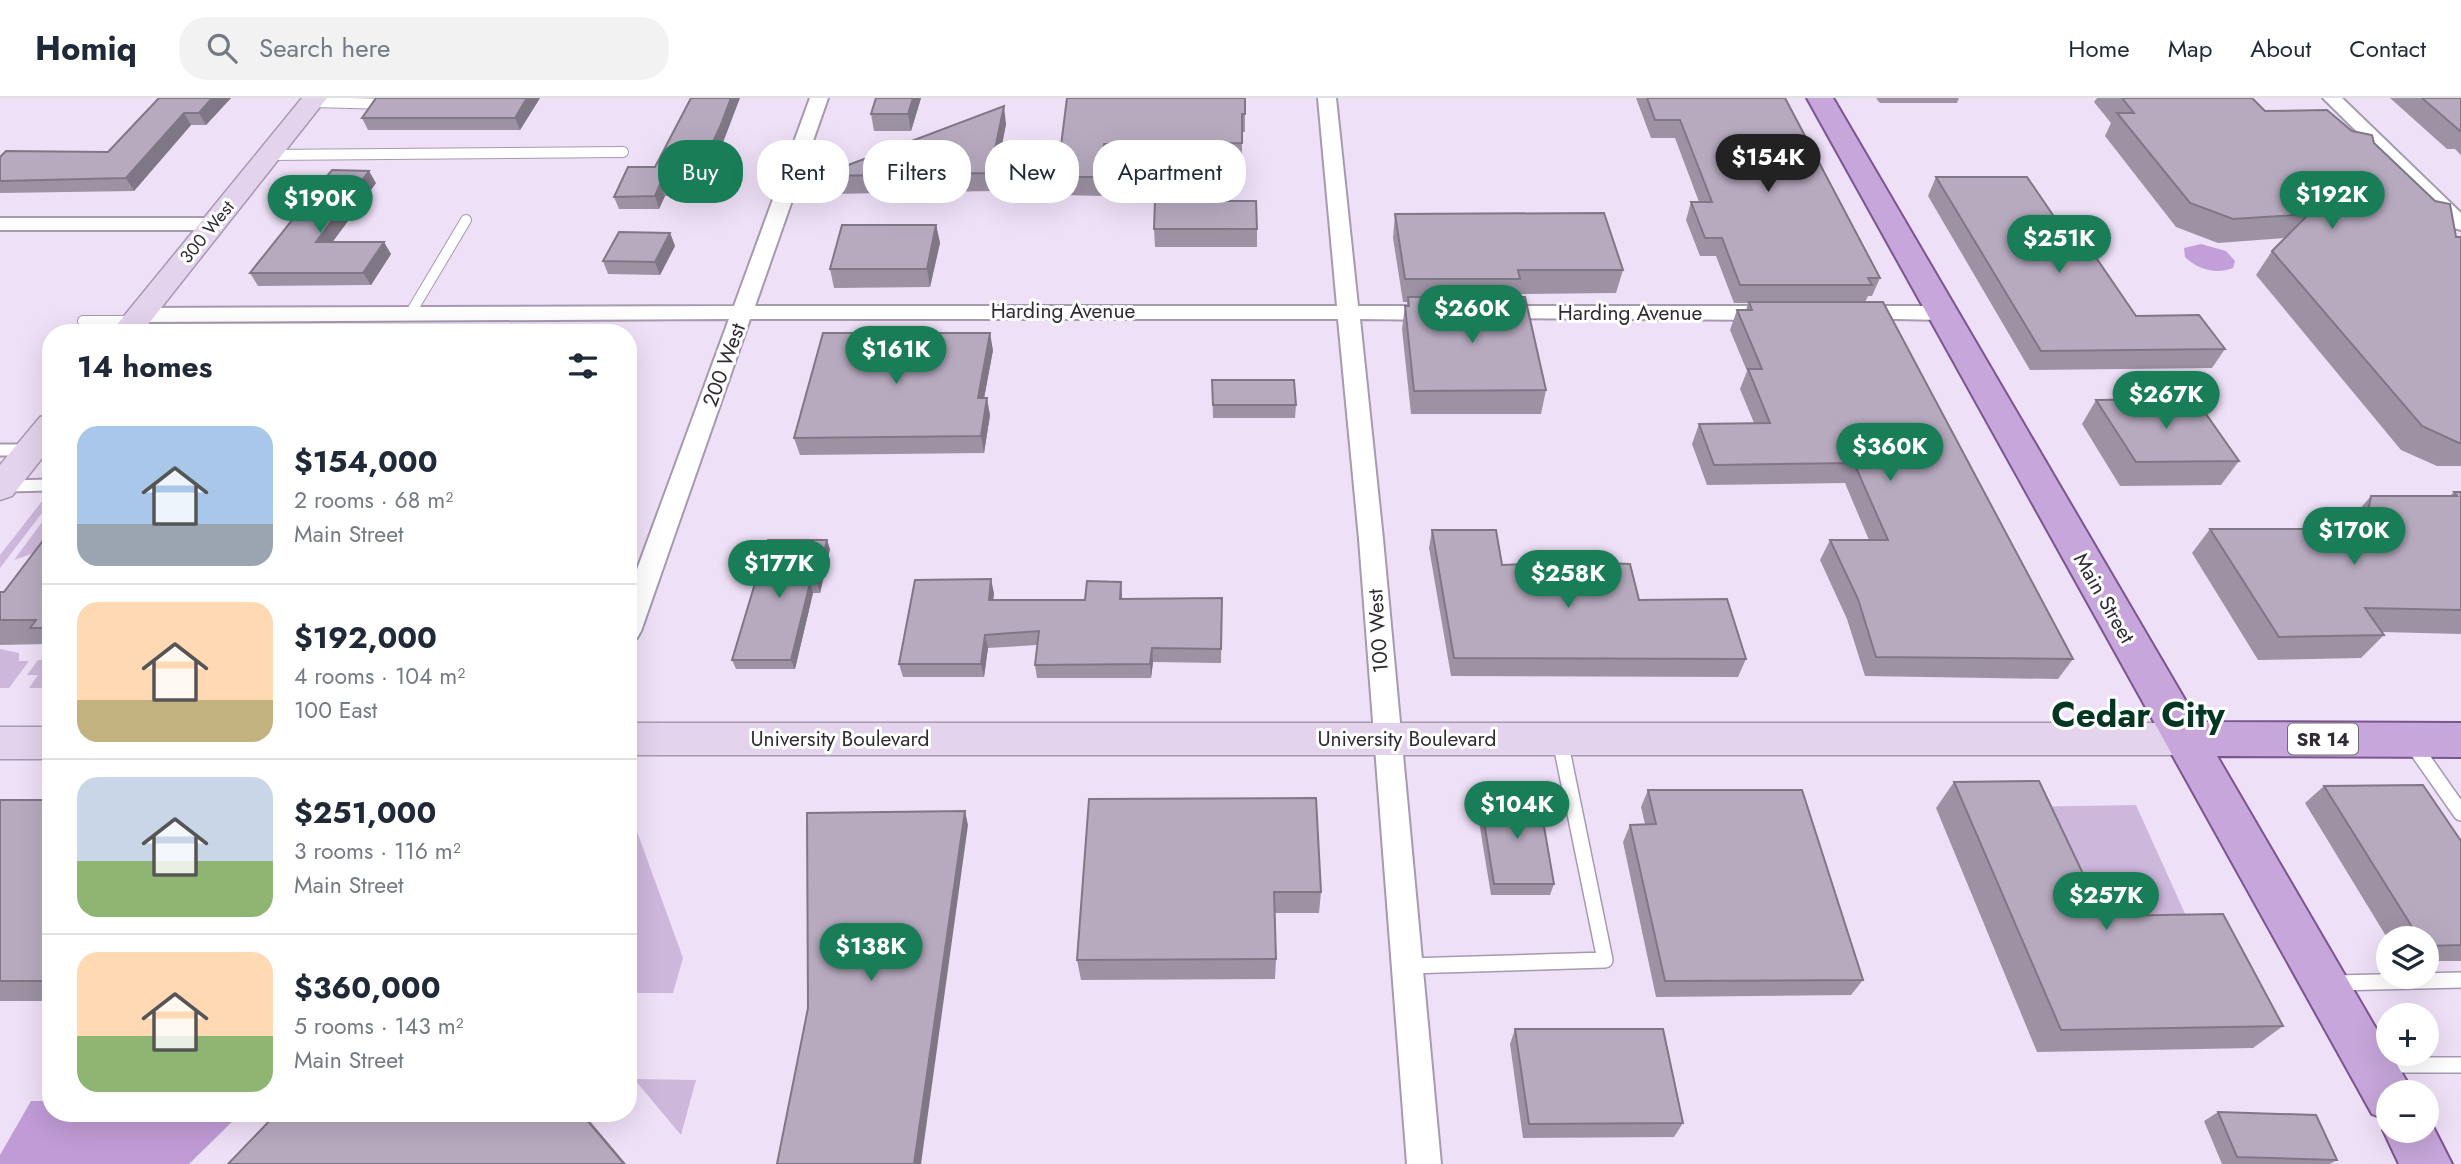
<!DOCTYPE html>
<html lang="en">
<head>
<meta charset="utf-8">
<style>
  :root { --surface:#fff; --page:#f2f2f3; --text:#1f2937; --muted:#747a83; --line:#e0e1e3; --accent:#197e57 }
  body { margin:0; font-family:Jost,sans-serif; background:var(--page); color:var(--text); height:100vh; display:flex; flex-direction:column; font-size:26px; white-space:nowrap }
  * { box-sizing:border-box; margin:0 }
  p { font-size:23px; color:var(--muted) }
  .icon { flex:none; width:38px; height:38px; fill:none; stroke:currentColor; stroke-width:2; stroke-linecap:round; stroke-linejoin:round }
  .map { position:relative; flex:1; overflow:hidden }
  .sheet { position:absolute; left:42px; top:226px; width:595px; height:798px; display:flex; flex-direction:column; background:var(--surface); border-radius:28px; box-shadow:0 7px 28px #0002 }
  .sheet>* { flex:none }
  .top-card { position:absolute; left:658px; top:42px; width:665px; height:63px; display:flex; gap:14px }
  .controls { position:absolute; left:2376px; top:828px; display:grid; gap:14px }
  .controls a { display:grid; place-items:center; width:63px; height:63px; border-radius:50%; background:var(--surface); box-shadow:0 7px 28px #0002; font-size:35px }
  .price { position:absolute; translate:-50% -60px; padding:0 16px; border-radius:24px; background:var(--accent); color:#fff; font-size:23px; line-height:46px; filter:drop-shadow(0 2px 4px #0008) }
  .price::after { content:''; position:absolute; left:50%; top:42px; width:21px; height:16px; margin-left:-10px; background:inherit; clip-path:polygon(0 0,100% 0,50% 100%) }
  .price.on { background:#222; color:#fff }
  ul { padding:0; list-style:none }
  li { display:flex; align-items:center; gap:21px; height:175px; padding:0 35px }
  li+li { border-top:2px solid var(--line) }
  li span { display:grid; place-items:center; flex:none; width:196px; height:140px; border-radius:21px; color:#555 }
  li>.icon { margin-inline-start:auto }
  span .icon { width:84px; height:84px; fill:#fffc; stroke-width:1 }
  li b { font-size:30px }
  h2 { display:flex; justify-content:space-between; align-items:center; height:84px; padding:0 35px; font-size:30px }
  .chip { padding:0 24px; border-radius:28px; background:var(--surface); box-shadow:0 7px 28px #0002; font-size:24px; line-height:63px }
  .chip.on { background:var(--accent); color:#fff }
  header { display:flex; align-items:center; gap:42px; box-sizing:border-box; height:98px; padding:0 35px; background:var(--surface); border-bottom:2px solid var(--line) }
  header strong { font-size:33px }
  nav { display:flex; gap:38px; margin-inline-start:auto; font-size:24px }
  .search { width:490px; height:63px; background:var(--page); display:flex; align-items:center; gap:18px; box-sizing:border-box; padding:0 24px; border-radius:28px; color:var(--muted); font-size:26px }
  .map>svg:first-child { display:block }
  .green { fill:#cdb7db }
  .forest { fill:#c09cd6 }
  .water { fill:#c39fd9 }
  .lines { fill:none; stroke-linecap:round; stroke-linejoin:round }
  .lane-far2-casing { stroke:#a69aaf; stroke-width:12 }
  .lane-far1-casing { stroke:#a69aaf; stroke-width:15 }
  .lane-casing { stroke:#a69aaf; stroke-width:18 }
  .street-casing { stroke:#a69aaf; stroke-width:4 }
  .secondary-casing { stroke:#a69aaf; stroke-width:3 }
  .primary-casing { stroke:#7a5591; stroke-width:4 }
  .lane-far2 { stroke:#fff; stroke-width:10 }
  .lane-far1 { stroke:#fff; stroke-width:11 }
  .lane { stroke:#fff; stroke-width:15 }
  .street { fill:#fff; fill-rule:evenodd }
  .secondary { fill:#e3d3ed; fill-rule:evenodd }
  .primary { fill:#c7a6db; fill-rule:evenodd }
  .wall { fill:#9d92a4 }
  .shaded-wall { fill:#807786 }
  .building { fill:#b7aabf; stroke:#807786; stroke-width:2 }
  .labels { text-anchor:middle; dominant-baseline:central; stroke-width:6; stroke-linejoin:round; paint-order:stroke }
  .far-street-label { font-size:18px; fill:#302b33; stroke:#fff }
  .shield { fill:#fff; stroke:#6e6b70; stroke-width:2 }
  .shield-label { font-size:19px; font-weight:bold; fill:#302b33 }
  .street-label { font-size:21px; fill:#302b33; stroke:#fff }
  .town-label { font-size:35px; font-weight:bold; fill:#053523; stroke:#fff }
</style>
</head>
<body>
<header>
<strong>Homiq</strong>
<div class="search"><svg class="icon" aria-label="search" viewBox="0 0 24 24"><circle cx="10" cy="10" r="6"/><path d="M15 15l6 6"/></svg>Search here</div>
<nav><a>Home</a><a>Map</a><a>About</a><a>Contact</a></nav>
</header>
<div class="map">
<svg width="2461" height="1066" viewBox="0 0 2461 1066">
  <rect width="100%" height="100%" fill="#eee0f7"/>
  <!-- green -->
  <path class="green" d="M46,398H51V403L0,470V457Z
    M51,412V449L14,462Z
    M0,551L19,555V563H29L9,590H0Z
    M38,562H51V590H29L38,577H27Z
    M2136,707L2196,840L2079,842L2018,709Z
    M628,728H635L683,860L673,895H628Z
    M634,981L696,982L681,1037Z"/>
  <!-- forest -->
  <path class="forest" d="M31,1003H51V1015H241L189,1066H0V1057Z"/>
  <!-- water -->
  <path class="water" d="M2201,146L2226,153L2235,163L2233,170C2216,177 2197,171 2185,159L2184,150Z"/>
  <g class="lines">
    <defs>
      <path id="lane-far2" d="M312,4L389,6
        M269,57L623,54
        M410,216L466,122
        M83,223H135"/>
      <path id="lane-far1" d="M0,352H28
        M6,388L51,387"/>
      <path id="lane" d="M2414,648L2461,715
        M1407,868L1605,862L1560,642
        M2335,885L2461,882
        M2381,967H2461"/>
      <path id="street" d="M810,0H828L755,208H1337L1318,0H1336L1358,208H1440L1447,210L1451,215L1447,220L1440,222L1360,221L1383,441L1441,1066H1407L1359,441L1338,221H750L641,533L637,540L628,543V496L729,221L140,224L133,222L129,217L133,212L140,210L734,208Z
        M2323,0H2342L2461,115V132L2454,130Z
        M0,120H213L220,122L223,126L220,130L213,132H0Z
        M1493,208H1773L1780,210L1784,215L1780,220L1773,222L1486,220L1482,215L1486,210Z
        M1853,208H1944L1951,210L1955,215L1951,220L1944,222L1846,220L1842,215L1846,210Z"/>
      <path id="secondary" d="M302,0H327L142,234H111Z
        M51,316V349L12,398L0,402V367L40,319Z
        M628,625H2186L2200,630L2206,641L2200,652L2186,657H628Z
        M0,629H51V661H0Z"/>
      <path id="primary" d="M1807,0H1833L2198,624L2461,625V659L2217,658L2406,982L2412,994H2389V1032H2427V1017L2452,1066H2399L2383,1032L2387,1022L2372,1016Z"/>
    </defs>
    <!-- lane-far2 casing -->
    <use href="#lane-far2" class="lane-far2-casing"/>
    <!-- lane-far1 casing -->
    <use href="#lane-far1" class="lane-far1-casing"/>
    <!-- lane casing -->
    <use href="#lane" class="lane-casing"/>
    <!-- street casing -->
    <use href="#street" class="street-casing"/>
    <!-- secondary casing -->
    <use href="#secondary" class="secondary-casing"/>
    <!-- primary casing -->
    <use href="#primary" class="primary-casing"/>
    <!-- lane-far2 -->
    <use href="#lane-far2" class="lane-far2"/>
    <!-- lane-far1 -->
    <use href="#lane-far1" class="lane-far1"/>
    <!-- lane -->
    <use href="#lane" class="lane"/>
    <!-- street -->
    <use href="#street" class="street"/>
    <!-- secondary -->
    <use href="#secondary" class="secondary"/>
    <!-- primary -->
    <use href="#primary" class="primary"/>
  </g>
  <!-- wall -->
  <path class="wall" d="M159,0H231L206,27H191L134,93L0,95V59L108,54Z
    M376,0H540L520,32H368L362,20Z
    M876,0H921L911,33H874L871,16Z
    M1067,0L1245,16V34H1242V63L1106,64L1103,98L1059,97L1057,79Z
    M1636,0H1785L1880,180L1872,198H1868L1865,204L2073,561L2058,581L1865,578L1847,521L1820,462L1830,442H1869L1845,385L1707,387L1692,346L1699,326L1754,325L1740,291L1747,273L1730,232L1737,212H1746L1748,205H1734L1716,158H1700L1686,122L1691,104H1699L1675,40H1651Z
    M1876,0H1959L1957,5H1880Z
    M2097,0H2252L2265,13L2352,33L2374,45L2456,139H2461V368H2437L2401,352L2256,177L2272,153L2285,140L2218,145L2176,129L2105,38L2111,25L2094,4Z
    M2390,0H2461V57L2455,51H2447Z
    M1006,26L993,93L832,96L827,75Z
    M724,42L697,98H665L659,111H619L614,99L655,69Z
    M1936,79L2072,145L2136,218L2225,251L2212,270L2030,272L1928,98Z
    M376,85L332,144L391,156L371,187L258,188L250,175Z
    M1395,116L1623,172L1616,195L1517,196V199L1546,292L1541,316H1411L1402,231L1405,208H1407V204H1403L1393,140Z
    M936,127L940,145L930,189L834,190L830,171Z
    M1154,131H1257V149H1155Z
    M670,135L675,148L660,177L608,176L603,163Z
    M993,252L984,300L990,317L984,355L800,357L794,340Z
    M1212,282L1296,307L1295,320H1213Z
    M2096,302L2239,363L2221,387L2120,388L2082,326Z
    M2454,394H2461V536L2382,534L2384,537L2361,560L2258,562L2192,455L2210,431L2325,448L2349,430L2350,422L2371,398H2450Z
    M51,432V550L46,546L0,547V494H4Z
    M1432,432L1502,467L1746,561L1738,579L1451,578L1429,450Z
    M830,451L820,495H813L795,571H736L732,562Z
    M1121,484L1122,501L1222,514L1221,565L1153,564L1151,580H1037L1035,567L1037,547L988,550L984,579H903L899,566L994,495L993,502H1085Z
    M1954,684L2103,818L2283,928L2253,950L2037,954L1936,710Z
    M2324,688L2461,743V863H2427V840H2389V843L2305,705Z
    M1648,692L1863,882L1851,897L1656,899L1623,744L1630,727L1645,726L1641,709Z
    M1480,699L1554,786L1550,797H1491L1477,711Z
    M1316,700L1321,794L1319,815H1275L1276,861L1275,881L1081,882L1077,862Z
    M0,702H51V903H0Z
    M1515,931L1683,1025L1674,1039L1523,1040L1510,946Z
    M2218,1014L2337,1062L2330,1066H2222L2204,1023Z"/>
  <!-- shaded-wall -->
  <path class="shaded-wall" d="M212,0H231L206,27L199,15Z
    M527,0H540L520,32L515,20Z
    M731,0H740L724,42L697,98L693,85Z
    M913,0H921L911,33L908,16Z
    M1004,8L1006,26L993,93L990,75Z
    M184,15L191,27L134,93L126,80Z
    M1104,46L1106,64L1103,98L1101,79Z
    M369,73L376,85L323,157L316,144Z
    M660,86L665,98L659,111L655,98Z
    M936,127L940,145L930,189L927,171Z
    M670,135L675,148L660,177L655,164Z
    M384,144L391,156L371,187L363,175Z
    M990,235L993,252L981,317L978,300Z
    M987,300L990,317L984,355L981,338Z
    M827,442L830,451L820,495L817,485Z
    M991,481L994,495L992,516L989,502Z
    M1121,484L1122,498L1121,515L1120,501Z
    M810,485L813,495L795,571L791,562Z
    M985,537L988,550L984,579L981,566Z
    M1152,550L1153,564L1151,580L1150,566Z
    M965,713L968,727L921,1066H914Z
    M581,1015H583L626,1066H624Z"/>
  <!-- building -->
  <path class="building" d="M159,0H212L199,15H184L126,80L0,83V59L6,53L108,54Z
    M376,0H527L515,20H362Z
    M691,0H731L720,29L693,85L660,86L655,98L614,99L628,69H655Z
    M876,0H913L908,16H871Z
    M1067,0H1245V16H1242V45L1104,46L1101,79H1057Z
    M1647,0H1785L1880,180H1868L1872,187H1740L1722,140H1705L1691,104H1712L1680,22H1655Z
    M2122,0H2252L2265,13L2327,12L2352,33L2372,37L2374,45L2435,103L2450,106L2456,139H2461V345H2459L2422,328L2272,153L2309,116L2233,121L2190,105L2117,15H2134Z
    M2422,0H2461V33H2460Z
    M1004,8L990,75L827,78V75Z
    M332,72L369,73L316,144H384L363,175H250Z
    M1936,79H2027L2072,145H2086L2136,218L2199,217L2225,251L2041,253Z
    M1155,103H1256L1257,131H1154Z
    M1604,115L1623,172H1518L1520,181H1405L1395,116Z
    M842,127H936L927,171H830Z
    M619,134L670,135L655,164L603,163Z
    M1408,199H1525L1546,292L1414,293L1405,208H1409Z
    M1749,204H1883L2073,561L1876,559L1858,501L1830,442H1888L1854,365L1714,367L1699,326L1770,325L1748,271H1762L1737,212H1752Z
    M823,235H990L978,300H987L981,338L794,340Z
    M1212,282H1294L1296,307H1213Z
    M2168,301L2201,309L2239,363L2136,364L2096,302Z
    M2454,394H2461V512L2365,510L2384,537L2279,539L2210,431H2313L2325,448L2368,414L2371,398H2457Z
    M51,432V530H30L36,522H0V494H4Z
    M1432,432H1496L1502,467L1573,464L1630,466L1639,502L1727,501L1746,561L1454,560Z
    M768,442H827L817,485H810L791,562H732Z
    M991,481L989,502H1085L1087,483L1121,484L1120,501L1222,500L1221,551L1152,550L1150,566L1035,567L1039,533L985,537L981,566H899L915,482Z
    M2039,683L2103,818L2223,816L2283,928L2061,932L1954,684Z
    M2423,687L2461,743V847L2427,848V840H2419L2324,688Z
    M1648,692H1802L1863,882L1665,883L1630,727L1656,726Z
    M1480,699L1539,700L1554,786H1494Z
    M1316,700L1321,794H1274L1276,861L1077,862L1089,701Z
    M0,702H51V883H0Z
    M965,713L914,1066H777L808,910L807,715Z
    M1515,931H1663L1683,1025L1529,1026Z
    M2218,1014L2316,1017L2337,1062L2237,1059Z
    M277,1015H581L624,1066H228Z"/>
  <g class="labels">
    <!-- far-street labels -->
    <g class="far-street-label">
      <text transform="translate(207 134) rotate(-51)">300 West</text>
    </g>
    <!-- shield labels -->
    <rect class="shield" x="2288" y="625.5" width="70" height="31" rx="5"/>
    <g class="shield-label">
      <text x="2323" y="641">SR 14</text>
    </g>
    <!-- street labels -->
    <g class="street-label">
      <text x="1063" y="213">Harding Avenue</text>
      <text x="1630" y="215">Harding Avenue</text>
      <text transform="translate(724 267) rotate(-70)">200 West</text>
      <text transform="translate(2104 500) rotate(60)">Main Street</text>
      <text transform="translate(1378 533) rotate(-94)">100 West</text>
      <text x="840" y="641">University Boulevard</text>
      <text x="1407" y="641">University Boulevard</text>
    </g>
    <!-- town labels -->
    <g class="town-label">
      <text x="2138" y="617">Cedar City</text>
    </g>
  </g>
</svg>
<div class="controls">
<a><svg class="icon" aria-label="layers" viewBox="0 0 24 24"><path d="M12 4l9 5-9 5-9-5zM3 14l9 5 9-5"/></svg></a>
<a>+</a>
<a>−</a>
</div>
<b class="price on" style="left:1768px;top:96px">$154K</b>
<b class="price" style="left:2332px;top:133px">$192K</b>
<b class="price" style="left:320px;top:137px">$190K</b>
<b class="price" style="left:2059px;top:177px">$251K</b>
<b class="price" style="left:1472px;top:247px">$260K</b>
<b class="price" style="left:896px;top:288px">$161K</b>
<b class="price" style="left:2166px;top:333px">$267K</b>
<b class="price" style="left:1890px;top:385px">$360K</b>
<b class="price" style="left:2354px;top:469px">$170K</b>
<b class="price" style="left:779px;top:502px">$177K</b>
<b class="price" style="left:1568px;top:512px">$258K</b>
<b class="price" style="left:1517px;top:743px">$104K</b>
<b class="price" style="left:2106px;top:834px">$257K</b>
<b class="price" style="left:871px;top:885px">$138K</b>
<div class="top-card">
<a class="chip on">Buy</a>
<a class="chip">Rent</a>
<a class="chip">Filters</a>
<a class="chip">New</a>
<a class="chip">Apartment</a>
</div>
<section class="sheet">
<h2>14 homes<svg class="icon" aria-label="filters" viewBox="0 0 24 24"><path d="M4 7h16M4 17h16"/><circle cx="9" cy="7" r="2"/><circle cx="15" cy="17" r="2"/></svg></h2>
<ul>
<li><span style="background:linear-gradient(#a9c7e8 70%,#9aa5b1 0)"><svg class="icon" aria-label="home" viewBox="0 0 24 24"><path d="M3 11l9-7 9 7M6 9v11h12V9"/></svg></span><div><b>$154,000</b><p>2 rooms · 68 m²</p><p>Main Street</p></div></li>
<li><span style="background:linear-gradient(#ffd9b3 70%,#c2b280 0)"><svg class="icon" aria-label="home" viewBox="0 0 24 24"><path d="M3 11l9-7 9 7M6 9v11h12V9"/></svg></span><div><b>$192,000</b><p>4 rooms · 104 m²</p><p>100 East</p></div></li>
<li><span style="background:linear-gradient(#c9d6e8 60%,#8fb573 0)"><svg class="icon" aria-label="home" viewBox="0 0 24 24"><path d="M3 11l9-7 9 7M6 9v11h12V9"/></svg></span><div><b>$251,000</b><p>3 rooms · 116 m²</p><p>Main Street</p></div></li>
<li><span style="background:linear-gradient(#ffd9b3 60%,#8fb573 0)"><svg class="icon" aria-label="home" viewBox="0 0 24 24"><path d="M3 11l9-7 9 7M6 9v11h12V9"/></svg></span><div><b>$360,000</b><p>5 rooms · 143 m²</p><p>Main Street</p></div></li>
</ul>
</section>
</div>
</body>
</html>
